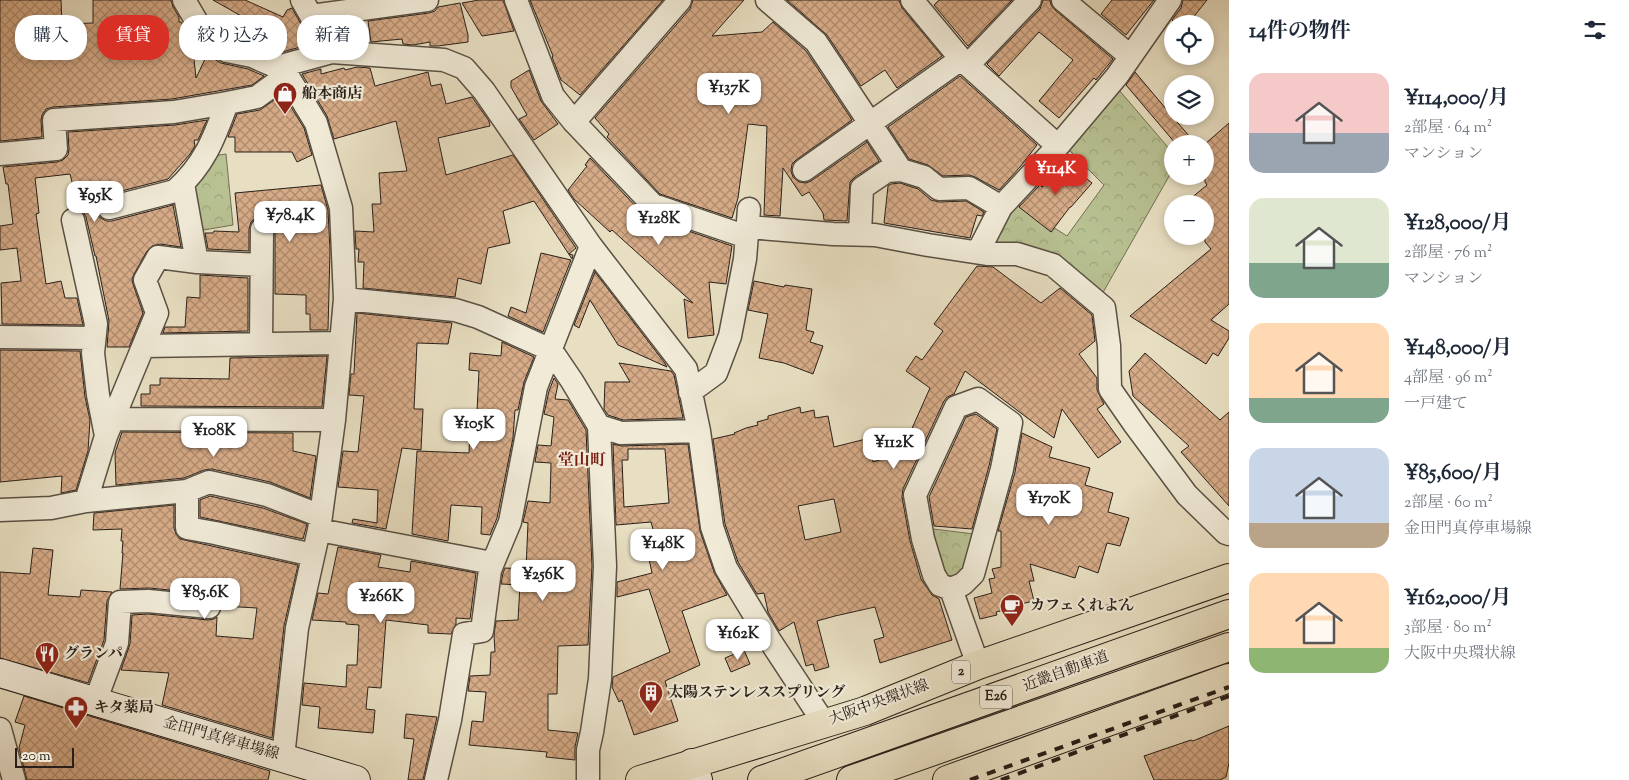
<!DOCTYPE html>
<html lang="ja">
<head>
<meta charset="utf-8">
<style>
  :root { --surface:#fff; --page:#f2f2f3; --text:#1f2937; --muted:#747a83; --accent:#d93025 }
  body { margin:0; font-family:"Sorts Mill Goudy","Noto Serif JP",serif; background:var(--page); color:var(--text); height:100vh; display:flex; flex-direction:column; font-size:19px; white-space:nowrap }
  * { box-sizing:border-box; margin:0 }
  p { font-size:16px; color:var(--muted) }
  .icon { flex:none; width:28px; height:28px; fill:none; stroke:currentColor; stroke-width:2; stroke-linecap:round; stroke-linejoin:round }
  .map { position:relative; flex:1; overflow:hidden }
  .side { display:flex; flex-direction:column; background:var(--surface); width:400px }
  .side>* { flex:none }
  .banner { position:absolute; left:15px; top:15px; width:475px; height:45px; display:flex; gap:10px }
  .fabs { position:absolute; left:1164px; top:15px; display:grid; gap:10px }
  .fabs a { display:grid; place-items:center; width:50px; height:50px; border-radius:50%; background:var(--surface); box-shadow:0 2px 8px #0003; font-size:25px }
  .scale { position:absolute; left:15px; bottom:12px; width:59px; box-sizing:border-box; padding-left:5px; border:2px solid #2a2019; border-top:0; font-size:14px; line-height:18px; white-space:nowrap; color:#2a2019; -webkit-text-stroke:4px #f0ead7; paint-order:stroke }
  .price { position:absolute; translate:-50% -42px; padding:0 11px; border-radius:10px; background:#fff; color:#222; font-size:16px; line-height:32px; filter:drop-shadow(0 1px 2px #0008) }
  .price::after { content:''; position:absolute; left:50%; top:30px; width:15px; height:11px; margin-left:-8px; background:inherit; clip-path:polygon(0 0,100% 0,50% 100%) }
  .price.on { background:var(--accent); color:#fff }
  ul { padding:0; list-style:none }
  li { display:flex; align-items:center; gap:15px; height:125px; padding:0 20px }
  li span { display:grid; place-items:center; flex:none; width:140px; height:100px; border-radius:15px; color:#555 }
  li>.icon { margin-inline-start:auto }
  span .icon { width:60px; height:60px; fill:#fffc; stroke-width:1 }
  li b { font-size:21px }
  h2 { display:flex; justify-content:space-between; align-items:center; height:60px; padding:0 20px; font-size:21px }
  .pill { padding:0 18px; border-radius:20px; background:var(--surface); box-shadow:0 2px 8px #0003; font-size:18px; line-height:45px }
  .pill.on { background:var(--accent); color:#fff }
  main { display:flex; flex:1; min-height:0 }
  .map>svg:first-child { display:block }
  .park { fill:url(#park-crowns); stroke:#717056 }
  .building { fill:url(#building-cross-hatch); stroke:#2a2019; fill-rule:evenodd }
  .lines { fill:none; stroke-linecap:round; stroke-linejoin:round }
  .minor-casing { stroke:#5a5043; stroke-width:25 }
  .secondary-casing { stroke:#2a2019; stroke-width:30 }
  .primary-casing { stroke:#2a2019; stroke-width:30 }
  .motorway-casing { stroke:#2a2019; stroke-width:30 }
  .minor { stroke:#f0ead7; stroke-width:22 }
  .secondary { stroke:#f0ead7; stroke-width:28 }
  .primary { stroke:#e8dfc2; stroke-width:28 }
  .motorway { stroke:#e8dfc2; stroke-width:28 }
  .rail { stroke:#2a2019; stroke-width:4; stroke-dasharray:9 9; stroke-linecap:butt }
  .labels { text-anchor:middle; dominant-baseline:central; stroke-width:4.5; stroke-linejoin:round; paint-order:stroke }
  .shield { fill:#f0ead7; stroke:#655d52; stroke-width:1 }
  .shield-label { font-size:14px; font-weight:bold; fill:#2a2019 }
  .poi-label { font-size:15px; font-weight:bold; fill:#2a2019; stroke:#f0ead7; text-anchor:start }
  .street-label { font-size:15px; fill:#2a2019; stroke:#f0ead7 }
  .neighbourhood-label { font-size:16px; font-weight:bold; fill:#7a1f14; stroke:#f0ead7 }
</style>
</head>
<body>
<main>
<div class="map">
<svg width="1229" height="780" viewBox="0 0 1229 780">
  <defs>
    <pattern id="park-crowns" width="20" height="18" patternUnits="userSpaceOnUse" patternTransform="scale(1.25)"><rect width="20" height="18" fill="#b8c192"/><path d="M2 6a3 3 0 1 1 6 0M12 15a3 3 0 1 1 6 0" fill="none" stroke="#9ea67d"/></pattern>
    <pattern id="building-cross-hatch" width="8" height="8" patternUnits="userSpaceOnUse" patternTransform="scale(1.25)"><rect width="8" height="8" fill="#d6ab87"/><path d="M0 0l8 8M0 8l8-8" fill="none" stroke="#ae8b6e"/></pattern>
  </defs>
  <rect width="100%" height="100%" fill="#e8dfc2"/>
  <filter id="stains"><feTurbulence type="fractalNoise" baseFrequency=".004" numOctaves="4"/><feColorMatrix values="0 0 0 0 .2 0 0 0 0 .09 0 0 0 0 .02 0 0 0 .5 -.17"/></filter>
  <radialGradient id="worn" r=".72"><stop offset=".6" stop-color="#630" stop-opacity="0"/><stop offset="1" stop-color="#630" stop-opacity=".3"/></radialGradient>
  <!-- park -->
  <path class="park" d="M1119,90L1172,152V171L1101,296L983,248L1017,204L1067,236L1104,185L1067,148Z
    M226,154L233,225L198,231L191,190L213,156Z
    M933,529L974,534C971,544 967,568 960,574C956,577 952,577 948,576L940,567Z"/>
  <!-- building -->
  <path class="building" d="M0,0H61L62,24L93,23V0H171L173,7L179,17V22H181L192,40L196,78L207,55L221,63L248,69L264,76L252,85L172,99L53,107L46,109L42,115L41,121L42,137L0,141Z
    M213,0H245L283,17L287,10L292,8L312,44L278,53L257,44L238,40L233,17H243Z
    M479,0H503L514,31L482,36L462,3Z
    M530,0H663L580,95L561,80L552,57L553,56Z
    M693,0H744L712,36L762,32L773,22L806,51L852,120L796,160L792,164L791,171L793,177L799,182L806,183L811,181L867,142L879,161L855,177L850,182L847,221L824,220L823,213L809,192L802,196L783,168L780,216L764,215L767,126L748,124L738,198L732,218L660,194L607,137L609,134L595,118L690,9Z
    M787,0H899L902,8L942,56L897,88L885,70L861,86L827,35Z
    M939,0H1012L968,46L934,5Z
    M1043,0H1050L1051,5L1055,10L1113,59L1096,80L1094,78L1059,118L1039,101L1073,60L1039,32L999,76L987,64L1040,9Z
    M1112,0H1154L1126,35L1101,14Z
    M1183,0H1207L1188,24H1176L1172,20L1181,8Z
    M460,3L468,35V42L438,46H430V42L413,45L403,44L402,39L371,42L368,21L429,13L435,11L438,7Z
    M357,67L370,68L375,86L428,72L431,86L441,84L446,104L472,97L489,121L490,126L438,138L446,175L513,155L576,248L569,254L573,255L572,259L534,201L503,211L510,243L488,248L481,284L458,278L455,297L363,288L364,262H358L359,249H356L355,231L374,232L372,204H381L379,173L407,171L396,121L334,139L327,116L302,74L321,69V74L344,68L345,70Z
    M529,70L541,101L558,124L534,140L519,119L527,115L511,87V81Z
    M1135,72L1172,116L1196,144H1176L1126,85Z
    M960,76L1037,145L1020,167L999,190L975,177L969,175L943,176L928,165L909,159L888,127Z
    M283,94L304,128L312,155L297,162L292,152H235V137H228L237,114L260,110Z
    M207,120L198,140H194L195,146L190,154L168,179L106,195L100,198L97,204L96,211L99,217L106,221H112L173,205L181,247L160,244L152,246L147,251L134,274L132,279L133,284L143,313L129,347H107L109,321L96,256H95L86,217L83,212L79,209L70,174L35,178L39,213L36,214L46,284L61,281L65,298H77L83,325L2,324L1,283L21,281L17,248L0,250V226L13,224L8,184H6L3,167L57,162L63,160L68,155L69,149L68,132L175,125Z
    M1229,123V304L1211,320L1229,331V338L1218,356L1213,353L1206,364L1130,316L1211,249L1205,242V204H1184L1207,185L1205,182V144Z
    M590,158L643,214L648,217L732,246L726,284L709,282L714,335L688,338L684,299L693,303L612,230L610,232L574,199L568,190L587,166L585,165Z
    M1065,161L1092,183L1071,207H1070L1051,232L1019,207L1040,185L1042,187Z
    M900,183L918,189L931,200L939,202L966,201L984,212L982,216L977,215L970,238L884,223L888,186L891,184Z
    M321,185L328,210L330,250L328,330H310V314H306V295L275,294V229L274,223L269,218L262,216L256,217L251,222L249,229V251L208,249L205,233H213L214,231L239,232L235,193Z
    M541,253L571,260L543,332L508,316L511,307L526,313Z
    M977,266L993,267L1041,303L1060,288L1092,315L1095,341L1079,354L1097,378V390L1104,404L1097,409L1121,442L1098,458L1062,409L1054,438L965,371L954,394L947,397L944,401L903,489L902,497L910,541L921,579L932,595L939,599L952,640L880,663L874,640L884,637L875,607L835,616L817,621L829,667L815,671L813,664L806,666L794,622L779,631L768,612L764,593L757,594L738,562L725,524L713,439L735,434L734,433L746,428L758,425L757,422L768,419V416L800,407L801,413L814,410L815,418L828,416L834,447L866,439L869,453H871L873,462L901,453L930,388L906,371L916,356L922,360L943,331L934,324ZM834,499L841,532L805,540L798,506Z
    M595,272L664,362L667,367L618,345L590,300L579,328L574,325Z
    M200,275L248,278V331L163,333L165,327H185L187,297L200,298Z
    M754,281L784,287L785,285L812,289L806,330L814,332L810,342L823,346L813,374L784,363L759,358L768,314L748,310Z
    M357,313L452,323L448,344L417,343L414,409H423L421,450L402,448L386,529L352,523L353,519L377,523L378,490L338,487L343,451L358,452L364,396L349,395L351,374H354Z
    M502,342L534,357L524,382L518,410H515L513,438L497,518L490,535L481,534L482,507L451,505L448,541L412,534L417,451L469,453L470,430L476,431L479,371L469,370L470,353L501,356Z
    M0,350L80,351L85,397L90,420L88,451L76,490L61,493L62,476L0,482Z
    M1145,353L1220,420L1229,412V506L1181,452L1189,446L1133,396L1129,371Z
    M327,356L322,407L141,406V394H150V385H160V378L229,379L230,358Z
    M619,363L671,371L674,375L683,418L623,420L608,415L604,409L605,382H630Z
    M554,378L558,384L555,399L568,400L586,430L592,566L588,645L558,646L557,694H548V730L578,733L575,747V760L546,757L547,752L469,745L472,721L483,722L486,692L468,691L470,676L490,675L491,652H495L494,635L496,621L518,620L520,585L501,584L503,573L505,568L526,569L528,523L523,522L528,501L550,503L551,463L535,462L538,445L551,446L554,417L544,414L549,391Z
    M976,414L997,429L989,466L972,529L934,526L929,497L966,417Z
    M122,432L293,433V451L316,456L310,498L270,482L212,469L204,470L184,478L116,485L115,453Z
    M1022,433L1052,447L1049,457L1090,468L1085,485L1113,493L1108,512L1129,518L1120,546L1107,543L1098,573L1079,566L1075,578L1030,564L1034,581H1029L1034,601L1016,605V607L996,612L997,615L980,619L974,598L992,593L989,579L995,578L992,569L1001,567V531H998L1015,472Z
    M613,444L621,446L688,444L700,531L714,572L727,595L682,611L700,665L665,681L678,721L634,735L622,700L619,702L612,687L613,677L670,652L649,589L617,597V582L652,573L648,554L659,551L651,522L616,525ZM628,449H665L669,503L624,507L622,460H628Z
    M210,496L263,508L307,524L303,539L200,517V500Z
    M174,505V528L176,534L180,539L298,565L284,626L272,738L162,705L169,673L121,670L130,644L132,615L148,614L208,620L214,619L217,617L216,636L253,639L257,608L222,606L221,601L217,597L210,594L149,588L120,589L123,553H122L123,541H121L122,529L93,530L94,513Z
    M338,547L381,555L378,567L410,572L411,561L476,573L470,619L456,618V624L451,634L428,633V625L386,620L381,688L368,687L366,709L375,710L373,733L318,728L320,707L302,705L304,683L346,687L347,665H357L359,625L346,624V622L312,620L318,593L328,594Z
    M33,548L53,550L48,595L80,597L81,590L112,592L107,601L104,640L88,683L0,658V572L30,574Z
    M744,650L750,664L731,672L725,658Z
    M24,696L270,771L268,780H27L19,748L25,725L15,722Z
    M406,714L437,717L423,780H408L414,739L404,738Z
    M1229,726V763L1226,777L1220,780H1154L1144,756L1191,740L1193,741Z"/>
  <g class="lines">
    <defs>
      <path id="minor" d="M184,0L208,41L227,51L252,56L277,67L287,75L316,123L341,208L345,299L334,420L319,530L297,628L283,757
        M302,0L332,52
        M516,0L553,96L574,122L653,205L747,237
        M767,0L816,42L901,170L924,177L939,189L969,188L1001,207
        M912,0L961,59L1058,146
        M1063,0L1130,56
        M311,16L427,0
        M968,65L1030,0
        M277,67L332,52L444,60L464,68L484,91L591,246L686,369L699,431L712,527L726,568L769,639L824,723
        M574,122L680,0
        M0,154L56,149L54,120L174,112L227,103L257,97L287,75
        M804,170L961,59
        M109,208L175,191C204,165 214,139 227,103
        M73,220L96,324L93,353L98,395L106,436
        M748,227L833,234L875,235L928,245L987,254H1017L1053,265L1104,308L1109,346L1110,389L1135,425L1187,495L1226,533L1229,534
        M860,234L862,188L887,171L901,170
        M978,252L1001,207L1058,146L1117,76L1170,0
        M197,262L261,265
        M345,299L455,310L478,317L551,350L572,381L599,426L621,433L699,431
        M0,337L94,338
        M261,344L262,229
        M144,346L341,343
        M690,392L716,373L730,336L745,259L749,209
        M113,419L334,420
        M187,491L209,482L267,495L321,516
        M86,501L106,436L157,313L145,280L158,257L197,262L183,184
        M0,510L51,508L86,501L187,491V528L215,533L313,555
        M319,530L492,563
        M951,589L940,585L934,575L923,539L915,495L956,407L978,399L1011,423L1002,469L973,574L963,584L951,589L978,665
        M95,702L117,643L120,602L148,601L209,607
        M0,729L14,780
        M436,780L450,720L464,634L482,631L490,570L510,522L536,387L591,246
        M588,780V750L592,732L600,679L605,566L599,426"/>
      <path id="secondary" d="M0,673L356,780
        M692,763L698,780"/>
      <path id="primary" d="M640,780L865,711L978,665L1229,578
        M947,780L1229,678"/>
      <path id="motorway" d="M762,780L1229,614
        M851,780L1229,647"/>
    </defs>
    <!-- minor casing -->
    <use href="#minor" class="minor-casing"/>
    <!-- secondary casing -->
    <use href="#secondary" class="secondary-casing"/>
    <!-- primary casing -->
    <use href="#primary" class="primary-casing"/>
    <!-- motorway casing -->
    <use href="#motorway" class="motorway-casing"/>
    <!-- minor -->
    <use href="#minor" class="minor"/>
    <!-- secondary -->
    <use href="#secondary" class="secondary"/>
    <!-- primary -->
    <use href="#primary" class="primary"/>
    <!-- motorway -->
    <use href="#motorway" class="motorway"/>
    <!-- rail -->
    <path class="rail" d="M970,780L1229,687
      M1001,780L1229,696"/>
  </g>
  <!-- icons -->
  <defs>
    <symbol id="shop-pin" viewBox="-11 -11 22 30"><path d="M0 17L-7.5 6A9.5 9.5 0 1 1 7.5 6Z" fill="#8f2418" stroke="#f0ead7"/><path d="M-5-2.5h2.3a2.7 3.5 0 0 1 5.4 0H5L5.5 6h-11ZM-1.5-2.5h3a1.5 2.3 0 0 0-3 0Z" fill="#fff"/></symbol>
    <symbol id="cafe-pin" viewBox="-11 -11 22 30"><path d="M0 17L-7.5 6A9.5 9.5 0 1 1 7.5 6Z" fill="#8f2418" stroke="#f0ead7"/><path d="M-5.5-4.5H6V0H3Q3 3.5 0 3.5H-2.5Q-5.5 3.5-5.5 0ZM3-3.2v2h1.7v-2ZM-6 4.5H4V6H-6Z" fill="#fff"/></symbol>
    <symbol id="restaurant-pin" viewBox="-11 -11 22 30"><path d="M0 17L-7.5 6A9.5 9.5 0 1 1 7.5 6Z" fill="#8f2418" stroke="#f0ead7"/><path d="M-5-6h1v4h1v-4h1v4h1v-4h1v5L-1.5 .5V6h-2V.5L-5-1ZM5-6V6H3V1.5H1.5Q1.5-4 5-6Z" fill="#fff"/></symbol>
    <symbol id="building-pin" viewBox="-11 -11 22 30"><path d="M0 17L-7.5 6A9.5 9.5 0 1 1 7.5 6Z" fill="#8f2418" stroke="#f0ead7"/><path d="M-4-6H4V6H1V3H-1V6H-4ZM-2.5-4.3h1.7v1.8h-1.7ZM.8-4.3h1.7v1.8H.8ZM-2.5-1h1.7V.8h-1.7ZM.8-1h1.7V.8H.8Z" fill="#fff"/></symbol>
    <symbol id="pharmacy-pin" viewBox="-11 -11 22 30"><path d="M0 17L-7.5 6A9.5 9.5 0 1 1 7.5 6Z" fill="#8f2418" stroke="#f0ead7"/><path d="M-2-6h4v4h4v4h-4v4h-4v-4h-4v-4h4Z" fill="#fff"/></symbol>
  </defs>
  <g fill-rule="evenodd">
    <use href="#shop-pin" x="271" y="80" width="28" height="38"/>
    <use href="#cafe-pin" x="998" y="592" width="28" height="38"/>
    <use href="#restaurant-pin" x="33" y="640" width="28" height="38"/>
    <use href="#building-pin" x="637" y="679" width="28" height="38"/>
    <use href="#pharmacy-pin" x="62" y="694" width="28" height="38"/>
  </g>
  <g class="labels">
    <!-- shield labels -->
    <g class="shield">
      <rect x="952" y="660.5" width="18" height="23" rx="4"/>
      <rect x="980" y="685.5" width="32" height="23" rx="4"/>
    </g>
    <g class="shield-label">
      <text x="961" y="672">2</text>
      <text x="996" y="697">E26</text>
    </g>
    <!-- poi labels -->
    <g class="poi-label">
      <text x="302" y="94">船本商店</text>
      <text x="1030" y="606">カフェくれよん</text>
      <text x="64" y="654">グランパ</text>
      <text x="668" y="693">太陽ステンレススプリング</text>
      <text x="94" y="708">キタ薬局</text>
    </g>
    <!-- street labels -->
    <g class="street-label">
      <text transform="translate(1066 672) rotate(-20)">近畿自動車道</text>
      <text transform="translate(879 703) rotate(-20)">大阪中央環状線</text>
      <text transform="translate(221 739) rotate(16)">金田門真停車場線</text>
    </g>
    <!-- neighbourhood labels -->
    <g class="neighbourhood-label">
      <text x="582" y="461">堂山町</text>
    </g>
  </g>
  <rect width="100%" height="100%" filter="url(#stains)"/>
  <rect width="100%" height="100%" fill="url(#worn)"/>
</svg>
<div class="fabs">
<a><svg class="icon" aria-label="locate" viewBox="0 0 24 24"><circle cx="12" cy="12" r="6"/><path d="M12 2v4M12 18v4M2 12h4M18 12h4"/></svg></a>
<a><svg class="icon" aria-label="layers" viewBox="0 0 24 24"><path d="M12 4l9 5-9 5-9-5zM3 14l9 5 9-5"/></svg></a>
<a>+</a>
<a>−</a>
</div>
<div class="scale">20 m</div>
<b class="price" style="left:729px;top:115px">¥137K</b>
<b class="price on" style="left:1056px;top:196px">¥114K</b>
<b class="price" style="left:95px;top:223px">¥95K</b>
<b class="price" style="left:290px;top:243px">¥78.4K</b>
<b class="price" style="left:659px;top:246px">¥128K</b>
<b class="price" style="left:474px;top:451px">¥105K</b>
<b class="price" style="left:214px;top:458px">¥108K</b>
<b class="price" style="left:894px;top:470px">¥112K</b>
<b class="price" style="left:1049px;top:526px">¥170K</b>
<b class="price" style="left:663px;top:571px">¥148K</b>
<b class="price" style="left:543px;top:602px">¥256K</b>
<b class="price" style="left:205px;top:620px">¥85.6K</b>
<b class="price" style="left:381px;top:624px">¥266K</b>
<b class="price" style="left:738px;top:661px">¥162K</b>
<div class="banner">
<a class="pill">購入</a>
<a class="pill on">賃貸</a>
<a class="pill">絞り込み</a>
<a class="pill">新着</a>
</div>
</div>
<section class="side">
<h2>14件の物件<svg class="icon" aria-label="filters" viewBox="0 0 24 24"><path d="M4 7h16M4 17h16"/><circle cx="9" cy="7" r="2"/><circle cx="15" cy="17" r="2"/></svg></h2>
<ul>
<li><span style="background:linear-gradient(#f6c9c9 60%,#9aa5b1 0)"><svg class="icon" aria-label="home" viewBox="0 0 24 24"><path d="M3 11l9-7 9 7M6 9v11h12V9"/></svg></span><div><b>¥114,000/月</b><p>2部屋 · 64 m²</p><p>マンション</p></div></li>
<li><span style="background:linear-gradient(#dfe7d0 65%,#7fa58c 0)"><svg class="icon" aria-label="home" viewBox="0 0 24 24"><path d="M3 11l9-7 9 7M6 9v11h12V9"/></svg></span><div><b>¥128,000/月</b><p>2部屋 · 76 m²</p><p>マンション</p></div></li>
<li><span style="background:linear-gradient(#ffd9b3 75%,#7fa58c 0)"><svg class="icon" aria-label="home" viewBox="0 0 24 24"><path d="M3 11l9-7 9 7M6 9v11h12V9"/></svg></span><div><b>¥148,000/月</b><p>4部屋 · 96 m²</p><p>一戸建て</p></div></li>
<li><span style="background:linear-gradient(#c9d6e8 75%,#b9a48a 0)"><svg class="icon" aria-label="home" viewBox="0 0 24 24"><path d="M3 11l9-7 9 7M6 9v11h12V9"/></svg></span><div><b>¥85,600/月</b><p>2部屋 · 60 m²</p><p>金田門真停車場線</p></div></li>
<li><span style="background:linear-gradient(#ffd9b3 75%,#8fb573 0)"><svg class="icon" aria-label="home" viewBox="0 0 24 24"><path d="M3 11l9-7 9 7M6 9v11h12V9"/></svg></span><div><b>¥162,000/月</b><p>3部屋 · 80 m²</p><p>大阪中央環状線</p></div></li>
</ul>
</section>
</main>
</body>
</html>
